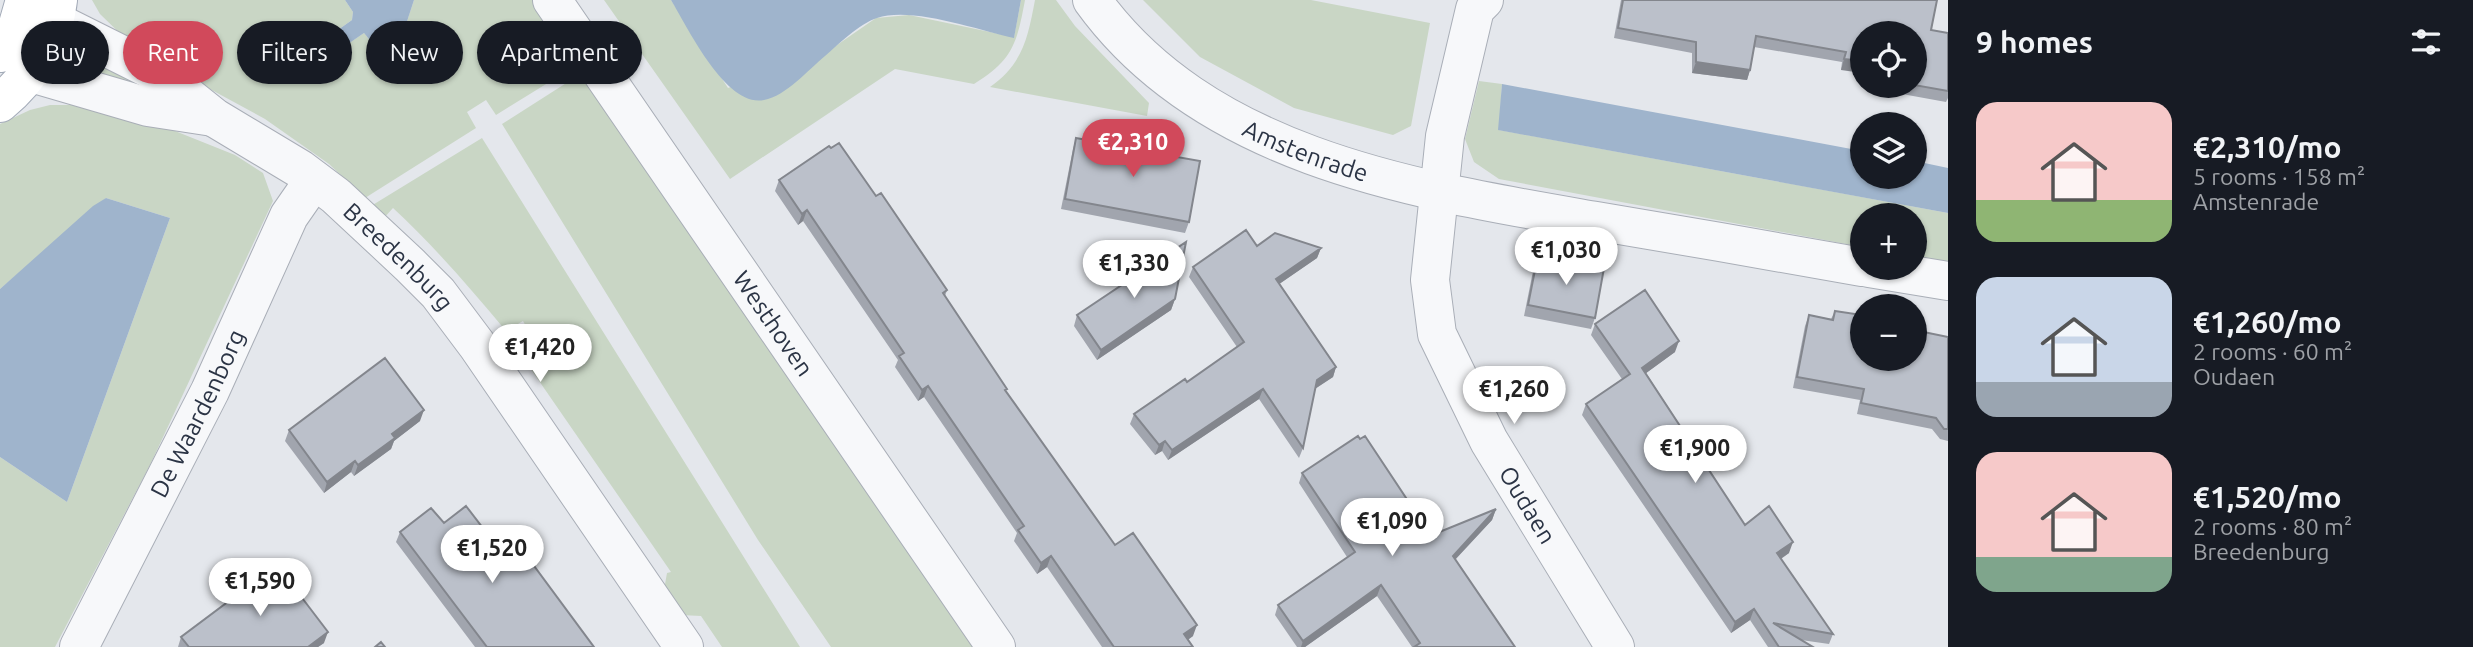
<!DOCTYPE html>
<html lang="en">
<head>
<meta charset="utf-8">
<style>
  :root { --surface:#171b24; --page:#20242c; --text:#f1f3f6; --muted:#9ea1a6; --accent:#d1495b }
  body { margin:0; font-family:Ubuntu,sans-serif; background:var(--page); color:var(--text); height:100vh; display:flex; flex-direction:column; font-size:26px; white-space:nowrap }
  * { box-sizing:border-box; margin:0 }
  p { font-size:23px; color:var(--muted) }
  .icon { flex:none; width:38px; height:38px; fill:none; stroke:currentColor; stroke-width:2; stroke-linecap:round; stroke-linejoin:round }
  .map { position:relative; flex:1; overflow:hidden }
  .panel { display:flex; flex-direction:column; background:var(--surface); width:525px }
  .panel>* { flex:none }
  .top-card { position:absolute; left:21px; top:21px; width:665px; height:63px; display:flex; gap:14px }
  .tools { position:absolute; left:1850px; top:21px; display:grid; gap:14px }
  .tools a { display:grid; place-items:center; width:77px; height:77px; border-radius:50%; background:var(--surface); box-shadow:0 2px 5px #0004; font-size:35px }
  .price { position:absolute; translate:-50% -60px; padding:0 16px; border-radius:24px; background:#fff; color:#222; font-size:23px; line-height:46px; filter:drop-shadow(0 2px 4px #0008) }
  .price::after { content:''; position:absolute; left:50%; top:42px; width:21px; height:16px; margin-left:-10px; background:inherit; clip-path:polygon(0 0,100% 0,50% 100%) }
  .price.current { background:var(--accent); color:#fff }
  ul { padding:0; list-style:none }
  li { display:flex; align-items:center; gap:21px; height:175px; padding:0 28px }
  li span { display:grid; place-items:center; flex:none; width:196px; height:140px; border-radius:21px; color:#555 }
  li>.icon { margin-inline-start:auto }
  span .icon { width:84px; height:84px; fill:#fffc; stroke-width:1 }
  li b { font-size:30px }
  h2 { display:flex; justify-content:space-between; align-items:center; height:84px; padding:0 28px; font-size:30px }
  .chip { padding:0 24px; border-radius:32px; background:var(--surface); box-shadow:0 2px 5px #0004; font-size:24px; line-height:63px }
  .chip.current { background:var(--accent); color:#fff }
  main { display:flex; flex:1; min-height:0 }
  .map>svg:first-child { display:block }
  .green { fill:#c9d6c5 }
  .water { fill:#9fb4cc }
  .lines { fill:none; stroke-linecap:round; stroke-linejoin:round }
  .minor-casing { stroke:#a9aeb7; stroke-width:40 }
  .major-casing { stroke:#a3abb8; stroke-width:40 }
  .minor { stroke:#f7f8fa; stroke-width:38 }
  .major { stroke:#fff; stroke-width:38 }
  .wall { fill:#a1a5ae }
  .shaded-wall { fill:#83868d }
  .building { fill:#bbc0ca; stroke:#83868d; stroke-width:2 }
  .labels { text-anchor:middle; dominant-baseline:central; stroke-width:7; stroke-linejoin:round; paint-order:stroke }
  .street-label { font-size:24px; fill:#2b3445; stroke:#f4f6f9 }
</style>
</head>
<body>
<main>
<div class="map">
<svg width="1948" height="647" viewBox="0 0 1948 647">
  <rect width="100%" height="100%" fill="#e4e7ec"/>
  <!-- green -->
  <path class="green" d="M92,0H345L353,12L352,20L290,64L300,76L364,33L392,66L414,0H532L577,65L496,115L486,100L467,112L476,128L365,198L329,164L265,119L136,49L100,14Z
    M604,0H671L728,88L837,45L876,18L909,15L1014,37L1021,0H1025C1017,43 1013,60 974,84L895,69L730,179Z
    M1035,0H1056L1075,26L1149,103L1147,116L990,87C1023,64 1028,37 1035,0Z
    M1143,0H1311L1430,23L1411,126L1393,135L1294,108L1200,57Z
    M72,55L81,56L157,93L73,65L70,59Z
    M582,73L975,647H831L758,540L502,124Z
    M1479,81L1502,84L1499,130L1948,213V262L1915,256L1914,215H1862V247L1499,179L1474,162L1465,139Z
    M50,105H87L145,119L235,155L263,173L273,201L151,463L55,647H0V457L67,502L170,218L106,198L0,289V124L30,110Z
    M482,138L800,647H722L701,616L681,615L664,590L667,573L671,572L517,349L532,337L523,321L506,331C470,288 435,247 393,208L383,219L371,206Z"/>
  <!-- water -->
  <path class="water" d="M345,0H414L392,67L364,33L300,77L290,64L352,20L353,12Z
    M671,0H1021L1014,38C978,30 911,6 877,18C859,24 839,44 825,56C808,70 786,96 764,100C726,108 688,28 671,0Z
    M1502,84L1862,151V177H1914L1915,161L1948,168V213L1498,130Z
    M106,198L170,218L67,502L0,457V289L93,206Z"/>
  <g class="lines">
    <defs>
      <g id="minor">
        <path id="s1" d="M552,0L996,647"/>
        <path id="s2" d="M1092,0C1206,158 1417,190 1596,221C1685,236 1773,251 1862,267"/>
        <path id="s3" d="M1484,0L1475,9L1445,136L1430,280L1437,334L1489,441L1615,647"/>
        <path id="s4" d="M56,22L160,74L215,118L300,169L336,196L410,265L438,293L477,345L684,647"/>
        <path d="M28,72L148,107L213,117"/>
        <path d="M1869,268L1948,281"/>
        <path id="s5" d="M79,647L210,391L289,216L314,180"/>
      </g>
      <path id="major" d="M0,53L17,28L25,0
        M0,103C31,78 54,40 58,0"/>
    </defs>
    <!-- minor casing -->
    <use href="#minor" class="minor-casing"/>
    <!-- major casing -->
    <use href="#major" class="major-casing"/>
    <!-- minor -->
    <use href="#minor" class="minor"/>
    <!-- major -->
    <use href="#major" class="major"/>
  </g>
  <!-- wall -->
  <path class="wall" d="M1621,0H1937L1931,30L1948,33V98L1946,102L1902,94L1897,86H1914V33L1841,70L1842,62L1754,47L1750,70L1747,80L1692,73V53L1614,38Z
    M1076,138L1129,148L1131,141L1177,157L1189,222L1185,233L1061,209L1073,149Z
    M779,180L876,196L947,290L945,296L1007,389L1006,392L1115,545L1193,636L1188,640L1193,647H1102L1047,567L1037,574L1014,541L1017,533L924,397L918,401L895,367L898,360L803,221L798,225L775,191Z
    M1257,246L1321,248L1317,258L1279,284L1336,367L1333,377L1315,389L1303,448L1299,458L1259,399L1168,460L1162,451L1155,455L1130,424L1134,414L1187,382L1237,347L1189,277L1193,267Z
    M1538,255L1595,318L1591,329L1524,316L1534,266Z
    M1175,299L1171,310L1097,360L1074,326L1077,315Z
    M1835,311L1862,359L1948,337V441L1940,439L1932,429L1857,414L1860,400L1793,388L1805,326L1809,315L1831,319Z
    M1595,324L1675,352L1646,373L1745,525L1789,553L1781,559L1833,634L1829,644L1801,640L1813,647H1768L1750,620L1731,633L1582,415L1586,404L1622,379L1591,335Z
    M420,421L394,441L391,449L354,476L351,472L324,493L285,441L289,430Z
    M1302,473L1428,531L1437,533L1496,509L1492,520L1455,560L1515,647H1412L1377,596L1305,647H1297L1275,615L1278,605L1347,557L1299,483Z
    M444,523L506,558L594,647H475L396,542L400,532Z
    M181,637L324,643L318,647H178Z"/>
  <!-- shaded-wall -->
  <path class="shaded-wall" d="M1844,59L1862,61V73L1841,70Z
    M1696,62L1750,70L1747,80L1692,73Z
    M807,210L803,221L798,225L802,214Z
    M1321,248L1317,258L1272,289L1276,279Z
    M1175,299L1171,310L1097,360L1101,350Z
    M1679,341L1675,352L1638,379L1642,368Z
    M1336,367L1333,377L1313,390L1317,380Z
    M928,386L924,397L918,401L922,390Z
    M1263,389L1259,399L1168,460L1172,450Z
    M424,410L420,421L394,441L391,449L354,476L358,465L392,434Z
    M1165,441L1162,451L1155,455L1159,445Z
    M355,461L351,472L324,493L327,482Z
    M1496,509L1492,520L1449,566L1453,556Z
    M1793,542L1789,553L1773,564L1777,553Z
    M1051,556L1047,567L1037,574L1041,563Z
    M1381,585L1377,596L1305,647H1301L1303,641Z
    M1754,609L1750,620L1731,633L1735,622Z
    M1197,625L1193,636L1180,645L1184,634Z
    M328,632L324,643L318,647H308Z"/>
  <!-- building -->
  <path class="building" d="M1623,0H1937L1931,30L1948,33V91L1914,85V33H1862V61L1844,59L1846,52L1756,36L1750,70L1696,62V42L1618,28Z
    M1076,138L1130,148L1131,141L1179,150L1177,157L1200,161L1189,222L1065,199Z
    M839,143L876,196L881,193L947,290L943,293L1007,389L1005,390L1115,545L1133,533L1197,625L1184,634L1193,647H1114L1051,556L1041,563L1018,530L1024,526L928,386L922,390L899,356L904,353L807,210L802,214L779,180L829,146L831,148Z
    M1246,230L1257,246L1275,233L1321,248L1276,279L1336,367L1317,380L1303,448L1263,389L1172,450L1165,441L1159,445L1134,414L1185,379L1187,382L1244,342L1193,267Z
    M1186,242L1175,299L1101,350L1077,315Z
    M1538,255L1604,268L1595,318L1528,305Z
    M1645,290L1679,341L1642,368L1745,525L1769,506L1793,542L1777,553L1833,634L1773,623L1813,647H1779L1754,609L1735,622L1586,404L1630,374L1595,324Z
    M1835,311L1862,315V359H1914V330L1948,337V429H1944L1936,418L1861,403L1864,389L1797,377L1809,315L1833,320Z
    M385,358L424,410L392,434L395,438L358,465L355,461L327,482L289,430Z
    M1358,436L1360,439L1365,436L1428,531L1433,528L1437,533L1496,509L1453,556L1515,647H1414L1420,643L1381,585L1303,641L1278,605L1355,552L1302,473Z
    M466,506L506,558L520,547L594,647H487L400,532L431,508L444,523Z
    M277,565L328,632L308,647H189L181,637Z
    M381,642L385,647H375Z"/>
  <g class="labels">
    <!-- street labels -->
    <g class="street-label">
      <text stroke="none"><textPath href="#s2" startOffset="266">Amstenrade</textPath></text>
      <text stroke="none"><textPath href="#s4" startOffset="418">Breedenburg</textPath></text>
      <text stroke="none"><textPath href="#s1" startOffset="392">Westhoven</textPath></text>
      <text stroke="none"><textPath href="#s5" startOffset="262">De Waardenborg</textPath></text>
      <text stroke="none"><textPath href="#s3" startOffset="536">Oudaen</textPath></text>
    </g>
  </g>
</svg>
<div class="tools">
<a><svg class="icon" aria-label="locate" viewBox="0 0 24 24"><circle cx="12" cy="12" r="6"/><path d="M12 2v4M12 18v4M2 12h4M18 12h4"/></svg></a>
<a><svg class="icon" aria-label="layers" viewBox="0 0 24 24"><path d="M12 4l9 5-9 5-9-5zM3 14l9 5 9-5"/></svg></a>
<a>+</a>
<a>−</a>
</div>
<b class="price current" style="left:1133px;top:179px">€2,310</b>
<b class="price" style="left:1566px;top:287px">€1,030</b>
<b class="price" style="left:1134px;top:300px">€1,330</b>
<b class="price" style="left:540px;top:384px">€1,420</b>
<b class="price" style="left:1514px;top:426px">€1,260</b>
<b class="price" style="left:1695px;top:485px">€1,900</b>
<b class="price" style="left:1392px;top:558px">€1,090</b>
<b class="price" style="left:492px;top:585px">€1,520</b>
<b class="price" style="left:260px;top:618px">€1,590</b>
<div class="top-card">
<a class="chip">Buy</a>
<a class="chip current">Rent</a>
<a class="chip">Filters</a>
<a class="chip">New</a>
<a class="chip">Apartment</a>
</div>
</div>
<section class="panel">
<h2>9 homes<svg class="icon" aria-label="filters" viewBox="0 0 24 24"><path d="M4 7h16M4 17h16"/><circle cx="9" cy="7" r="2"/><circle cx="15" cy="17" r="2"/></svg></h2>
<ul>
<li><span style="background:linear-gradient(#f6c9c9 70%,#8fb573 0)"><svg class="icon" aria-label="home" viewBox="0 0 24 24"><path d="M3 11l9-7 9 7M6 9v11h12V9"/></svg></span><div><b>€2,310/mo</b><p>5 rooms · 158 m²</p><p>Amstenrade</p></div></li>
<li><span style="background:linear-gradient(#c9d6e8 75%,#9aa5b1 0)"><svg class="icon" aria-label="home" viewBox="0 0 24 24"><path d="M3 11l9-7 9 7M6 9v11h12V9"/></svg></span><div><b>€1,260/mo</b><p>2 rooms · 60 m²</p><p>Oudaen</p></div></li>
<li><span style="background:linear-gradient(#f6c9c9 75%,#7fa58c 0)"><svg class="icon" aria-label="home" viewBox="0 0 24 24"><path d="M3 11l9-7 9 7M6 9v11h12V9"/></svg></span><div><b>€1,520/mo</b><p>2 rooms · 80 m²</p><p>Breedenburg</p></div></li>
</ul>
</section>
</main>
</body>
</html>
